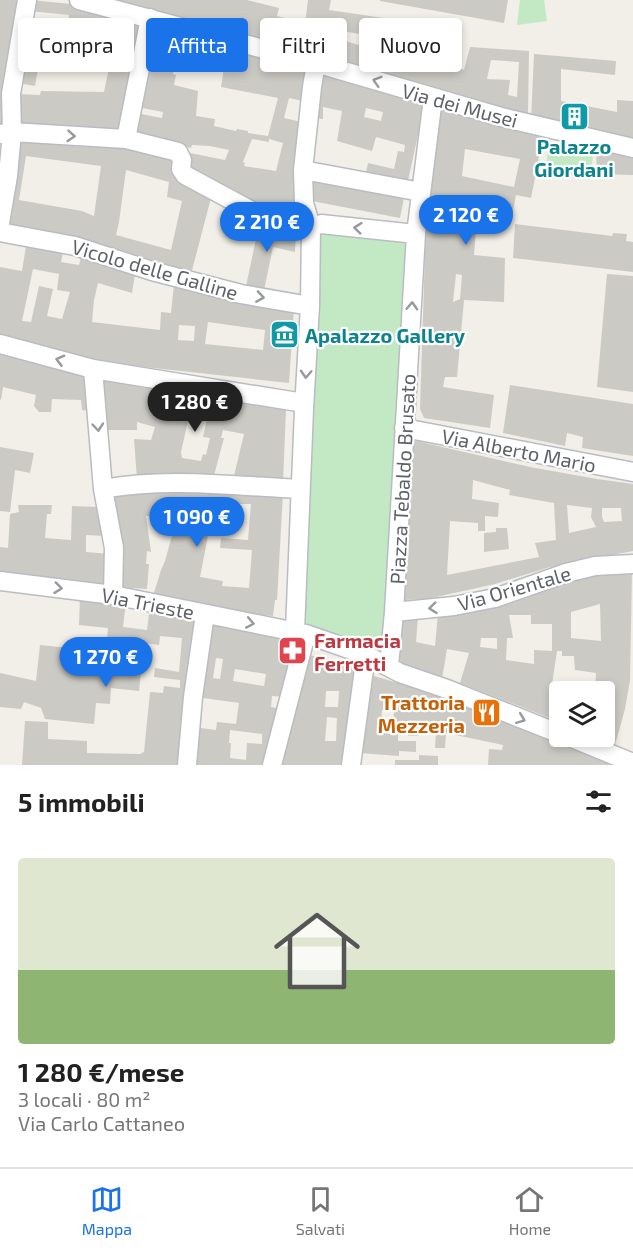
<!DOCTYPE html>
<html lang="it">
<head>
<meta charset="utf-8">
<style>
  :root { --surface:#fff; --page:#f2f2f2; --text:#222; --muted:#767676; --line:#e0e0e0; --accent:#1a73e8 }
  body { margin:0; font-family:"Exo 2",sans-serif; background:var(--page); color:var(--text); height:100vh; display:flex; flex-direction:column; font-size:22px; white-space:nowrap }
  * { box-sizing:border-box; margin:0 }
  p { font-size:20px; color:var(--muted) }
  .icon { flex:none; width:33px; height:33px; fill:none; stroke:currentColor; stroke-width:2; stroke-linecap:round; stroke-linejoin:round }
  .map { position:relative; height:765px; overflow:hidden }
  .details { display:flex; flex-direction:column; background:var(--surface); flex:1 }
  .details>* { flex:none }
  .guide { position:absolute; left:18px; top:18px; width:597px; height:54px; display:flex; gap:12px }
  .fabs { position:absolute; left:549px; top:681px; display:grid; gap:12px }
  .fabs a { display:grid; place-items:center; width:66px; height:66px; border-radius:6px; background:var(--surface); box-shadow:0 3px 9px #0003; font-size:30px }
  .price { position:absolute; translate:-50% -51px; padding:0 14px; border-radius:21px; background:var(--accent); color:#fff; font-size:20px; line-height:39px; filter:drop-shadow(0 2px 3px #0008) }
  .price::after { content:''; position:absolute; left:50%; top:36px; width:18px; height:14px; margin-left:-9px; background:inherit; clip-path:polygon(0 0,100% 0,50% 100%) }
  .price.active { background:#222; color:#fff }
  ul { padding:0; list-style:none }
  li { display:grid; align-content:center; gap:12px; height:318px; padding:0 18px }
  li+li { border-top:2px solid var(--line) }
  li span { display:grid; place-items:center; height:186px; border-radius:6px; color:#555 }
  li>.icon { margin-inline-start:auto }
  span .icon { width:108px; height:108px; fill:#fffc; stroke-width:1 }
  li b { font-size:26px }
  h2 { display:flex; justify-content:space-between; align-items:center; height:72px; padding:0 18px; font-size:26px }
  .chip { padding:0 21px; border-radius:6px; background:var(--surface); box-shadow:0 3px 9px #0003; font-size:21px; line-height:54px }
  .chip.active { background:var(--accent); color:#fff }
  .menu { display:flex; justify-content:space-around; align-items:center; height:84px; border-top:2px solid var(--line); background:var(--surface); font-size:16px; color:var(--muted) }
  .menu a { display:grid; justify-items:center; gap:3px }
  .menu .active { color:var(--accent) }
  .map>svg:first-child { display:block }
  .green { fill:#c3e8c4 }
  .building { fill:#cccac4; fill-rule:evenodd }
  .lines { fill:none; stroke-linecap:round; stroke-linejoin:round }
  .minor-casing { stroke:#b9bcc1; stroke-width:21 }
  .minor { stroke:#fff; stroke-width:18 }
  .oneway { stroke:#96999d }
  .labels { text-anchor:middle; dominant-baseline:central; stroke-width:4.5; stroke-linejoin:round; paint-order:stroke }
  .street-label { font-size:20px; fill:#5e6268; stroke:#fff }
  .culture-label { font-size:20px; font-weight:bold; fill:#0d838f; stroke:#fff }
  .health-label { font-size:20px; font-weight:bold; fill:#be3a42; stroke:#fff; text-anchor:start }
  .food-label { font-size:20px; font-weight:bold; fill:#c56008; stroke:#fff; text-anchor:end }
</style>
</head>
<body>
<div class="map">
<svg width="633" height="765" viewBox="0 0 633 765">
  <rect width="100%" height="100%" fill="#f1efe7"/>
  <!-- green -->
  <path class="green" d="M520,0H544L547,21L517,25Z
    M548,148L593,152L591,177L546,173Z
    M319,234L406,242L385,652L300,622Z"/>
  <!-- building -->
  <path class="building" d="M0,0H16L15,61L10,130L0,132Z
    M31,0L71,4L145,23L122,135L14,127L16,94L40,95L41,91L104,92L111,58L63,48L69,15L29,11Z
    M106,0H247L279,8L277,16L305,24L308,0H331L329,10L404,21L396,52L413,57L416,47L432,52L435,41L453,46L448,65L464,70L470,47L529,51L528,114L383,76L391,34L369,31L362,68ZM347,32L361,34L359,45L345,41ZM491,60L519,62L517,97L508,95L510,80L487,79Z
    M380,0H508L504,23L380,1Z
    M158,26L313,64L307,102L289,98L284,118L306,123L292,212L260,205L234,195L190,170L189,161L190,153L225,160L229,150L210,146L192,145L191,148L137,134L141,114L162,118L163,112L142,108ZM178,49L206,56L204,62L224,68L221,87L278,98L268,136L248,133V131L237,129L236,131L214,126L215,119L196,116L198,91L174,85L176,75L173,74ZM252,139L269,142V139L283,143L276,171L244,166L245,163L243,162Z
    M24,44L42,47L35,86L17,83Z
    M534,54L616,61L615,75L561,69V101L617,112V100L633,101V142L531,120Z
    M316,70L425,103L407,185L365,177L368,163L394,169L398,151L404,152L405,145L376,137L372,151L337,141L342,111L323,107V119L313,118ZM366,108L383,112L381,121L364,117Z
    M439,105L541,136L538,163L531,198L516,195L511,221L477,216L474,255L505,258L504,302L464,300L457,377H445L443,387L494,395L490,428L424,418L420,409L427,191ZM465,149L520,159L514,187L462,176ZM456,274L462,275L460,299L453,302Z
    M17,135L122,143L178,158L212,194L190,278L3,224ZM26,156L101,166L94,216L82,211L19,200ZM126,170L169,182L167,197L182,201L171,250L116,235L119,222Z
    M596,146L633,152V175L597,174Z
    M309,175L405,193L400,218L307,200Z
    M260,220L296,231L295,252L273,247L263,295L245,291Z
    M515,224L612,236L613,233L627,234L626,241L633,242V272L513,258Z
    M26,246L63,252L61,262L79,265L81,257L135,274L132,293L98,283L94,300L92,322L160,330L161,312L171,313L174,284L294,308L289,383L99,362L0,341V267L22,271ZM33,269L59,274L57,290L70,292L62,319L47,316L53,289L39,286L31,322L22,321ZM208,322L265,330L263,350L205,344ZM179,325L195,326L194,341L178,340Z
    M607,274L633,276V392L597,387Z
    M0,354L85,375L91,411L82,410L81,400L52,399L51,412H39L34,406L36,395L3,387L1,400L0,399Z
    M100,379L286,410L283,483L233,480L244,434L223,430L221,438H224L213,479H137L134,439L151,440L155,427L137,422V430H104ZM197,407L209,409L203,437L210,438L206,455L203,454L201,461L182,458L181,452L188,421L191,422L193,414L195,415Z
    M510,385L633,404V456L582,448L583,437L567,433L565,446L503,433Z
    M412,440L530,467L597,479L633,484V551L550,567L495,584L427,599L402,600ZM473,480L510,490L509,495L554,503L556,540L535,543L539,557L447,575L450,521L478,523V531H485V516L498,517L499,503L472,499ZM567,505L592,508L591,517L596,527L569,533ZM602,508H621L622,521L604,522L602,517Z
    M0,447L34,453L30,473L15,470L10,512L0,511Z
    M129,489L283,493L277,600H275L273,616L225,611L153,596L161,570L165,561L176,521L194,526L193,533L208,536L200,577L223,581L222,586L249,588L252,550L220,548L221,538L248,540L251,504H204V510L184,509V516H146L151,552L147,551L146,564H149L147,589L115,587L109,492Z
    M18,505H52L51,514H47L45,538L71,540L72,506L100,507L105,536L86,535V552L110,554L107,591L0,578V547L8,548L10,514L19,512Z
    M496,528H507L509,549L484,552V533L496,532Z
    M632,572L630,680L625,709L615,745L595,737L604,736V692H595L596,673L575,670L574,656H562V651H557L551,691L560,693V722L460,683L469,653L447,649L442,679L404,667L396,653L399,617L418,616L416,642L435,646L438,614L578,577L599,573ZM600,604L601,641L571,638V612ZM509,615H531V624H552V651L534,650V664L506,660L507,638H513ZM481,638H497V649L480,647Z
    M80,597L126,602L123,627L147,630L150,606L199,616L182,765H22L25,721L48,722V739L87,741V753L140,754L144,752L150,692L163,693L164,686L180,688V680L154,677L155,668L179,672L182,638L160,636L159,645L144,643L139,691L111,688L110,704L96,703L94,724L45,719L41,708L24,702L21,709L0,707V673L36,681L40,645L109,652L110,640L107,639L108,628L79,625Z
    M208,620L300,640L286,697L272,696L271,707L281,709L269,765H191L193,727L216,730L217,722L236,724L239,703L196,697ZM216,658L223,659L220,679L213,678ZM235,669L266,674L264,686L233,681ZM230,730L262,734V744L247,743L246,760L230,758L231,743H229Z
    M304,654L343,662L359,670L342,765H277ZM326,691H339L338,707H325ZM327,717L337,718L336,741H325Z
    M367,674L443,696L571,745L608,761V765H488L489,749L502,750L503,745L446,733L445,748H435L436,731H418V736H408L409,730L393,729L394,711L382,710L380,733L398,734V741H416V752L399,751V756L360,753Z
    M419,755L438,756V765H395V760H419Z"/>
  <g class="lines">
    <defs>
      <path id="minor" d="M79,0L316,63L501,117L633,148
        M0,134L12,132L126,139L178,152L182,160L181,169L185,175L261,216L277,221L311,227L304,203L303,170L312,87L316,63
        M126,139L150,18
        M303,170L421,192
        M0,223L8,176L12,132L11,94L27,0
        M0,232L75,246L152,271L241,294L310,306
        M0,344L93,369L304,403
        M93,369L103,489L114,548L113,595
        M404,428L633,472
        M103,489C166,477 236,486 300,489
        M0,581L113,595L306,634L366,655L400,673L447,689L560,734
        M394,612L454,606L495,598L566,573L595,566L633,564
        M295,631L304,409L310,306L311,227L321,224L416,234
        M389,666L394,612L416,234L433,98
        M567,736L633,763
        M187,765L193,697L205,614
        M272,765L306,634
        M351,765L366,655"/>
    </defs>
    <!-- minor casing -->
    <use href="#minor" class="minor-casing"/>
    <!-- minor -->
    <use href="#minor" class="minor"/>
  </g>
  <!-- one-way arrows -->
  <defs><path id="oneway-chevron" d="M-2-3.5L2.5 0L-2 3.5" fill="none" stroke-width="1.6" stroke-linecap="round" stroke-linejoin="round" transform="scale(1.5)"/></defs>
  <g class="oneway">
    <use href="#oneway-chevron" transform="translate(377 81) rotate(-163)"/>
    <use href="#oneway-chevron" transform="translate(71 136) rotate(4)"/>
    <use href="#oneway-chevron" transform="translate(358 228) rotate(-174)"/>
    <use href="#oneway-chevron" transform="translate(260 297) rotate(9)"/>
    <use href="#oneway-chevron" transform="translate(412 306) rotate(-87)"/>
    <use href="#oneway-chevron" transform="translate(60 360) rotate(-165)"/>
    <use href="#oneway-chevron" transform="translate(306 374) rotate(93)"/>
    <use href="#oneway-chevron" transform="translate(98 427) rotate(85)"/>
    <use href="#oneway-chevron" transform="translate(58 588) rotate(7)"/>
    <use href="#oneway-chevron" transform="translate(433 608) rotate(174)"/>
    <use href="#oneway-chevron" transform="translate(250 623) rotate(11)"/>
    <use href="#oneway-chevron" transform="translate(521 719) rotate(21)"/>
  </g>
  <!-- icons -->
  <defs>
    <symbol id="building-square" viewBox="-11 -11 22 22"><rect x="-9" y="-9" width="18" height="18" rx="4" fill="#0f9aa8" stroke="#fff"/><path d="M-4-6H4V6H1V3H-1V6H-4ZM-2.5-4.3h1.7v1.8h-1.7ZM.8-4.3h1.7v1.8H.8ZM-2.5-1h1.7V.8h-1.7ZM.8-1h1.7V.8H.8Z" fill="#fff"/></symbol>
    <symbol id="museum-square" viewBox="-11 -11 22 22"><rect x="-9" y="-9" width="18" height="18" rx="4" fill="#0f9aa8" stroke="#fff"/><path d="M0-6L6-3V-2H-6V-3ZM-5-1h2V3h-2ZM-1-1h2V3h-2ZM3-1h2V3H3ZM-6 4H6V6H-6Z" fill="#fff"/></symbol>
    <symbol id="pharmacy-square" viewBox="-11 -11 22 22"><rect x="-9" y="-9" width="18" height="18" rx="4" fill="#e0444e" stroke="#fff"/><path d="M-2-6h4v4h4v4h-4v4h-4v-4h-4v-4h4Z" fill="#fff"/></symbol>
    <symbol id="restaurant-square" viewBox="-11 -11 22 22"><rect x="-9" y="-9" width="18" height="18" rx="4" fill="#e8710a" stroke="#fff"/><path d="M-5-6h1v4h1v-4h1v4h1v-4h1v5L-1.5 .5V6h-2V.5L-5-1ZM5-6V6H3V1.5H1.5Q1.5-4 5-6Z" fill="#fff"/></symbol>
  </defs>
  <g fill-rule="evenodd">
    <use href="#building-square" x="558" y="100" width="33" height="33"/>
    <use href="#museum-square" x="268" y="318" width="33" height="33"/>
    <use href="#pharmacy-square" x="276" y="634" width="33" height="33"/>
    <use href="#restaurant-square" x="470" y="696" width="33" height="33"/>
  </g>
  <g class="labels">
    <!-- street labels -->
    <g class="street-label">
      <text transform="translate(460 105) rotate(15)">Via dei Musei</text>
      <text transform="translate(155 269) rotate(16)">Vicolo delle Galline</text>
      <text transform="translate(519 450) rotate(11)">Via Alberto Mario</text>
      <text transform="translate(402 479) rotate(-87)">Piazza Tebaldo Brusato</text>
      <text transform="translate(514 588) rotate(-16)">Via Orientale</text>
      <text transform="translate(148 603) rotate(11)">Via Trieste</text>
    </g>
    <!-- culture labels -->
    <g class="culture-label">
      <text x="574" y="146">Palazzo<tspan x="574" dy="23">Giordani</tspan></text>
      <text x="305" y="335" text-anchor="start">Apalazzo Gallery</text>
    </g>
    <!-- health labels -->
    <g class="health-label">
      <text x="314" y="640">Farmacia<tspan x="314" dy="23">Ferretti</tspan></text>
    </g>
    <!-- food labels -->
    <g class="food-label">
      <text x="465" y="702">Trattoria<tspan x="465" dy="23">Mezzeria</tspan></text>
    </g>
  </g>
</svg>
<div class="fabs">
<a><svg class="icon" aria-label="layers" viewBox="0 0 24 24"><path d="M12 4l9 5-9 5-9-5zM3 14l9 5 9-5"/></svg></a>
</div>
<b class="price" style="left:466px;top:246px">2 120 €</b>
<b class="price" style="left:267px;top:253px">2 210 €</b>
<b class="price active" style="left:195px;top:433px">1 280 €</b>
<b class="price" style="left:197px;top:548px">1 090 €</b>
<b class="price" style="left:106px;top:688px">1 270 €</b>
<div class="guide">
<a class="chip">Compra</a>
<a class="chip active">Affitta</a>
<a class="chip">Filtri</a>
<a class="chip">Nuovo</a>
</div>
</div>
<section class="details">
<h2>5 immobili<svg class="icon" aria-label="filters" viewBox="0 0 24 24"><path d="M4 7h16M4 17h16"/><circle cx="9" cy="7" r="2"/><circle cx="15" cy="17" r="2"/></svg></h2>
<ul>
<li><span style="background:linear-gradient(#dfe7d0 60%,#8fb573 0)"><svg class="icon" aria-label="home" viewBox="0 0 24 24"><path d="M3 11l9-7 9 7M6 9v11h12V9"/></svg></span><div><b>1 280 €/mese</b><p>3 locali · 80 m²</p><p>Via Carlo Cattaneo</p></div></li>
</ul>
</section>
<nav class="menu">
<a class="active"><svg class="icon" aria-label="map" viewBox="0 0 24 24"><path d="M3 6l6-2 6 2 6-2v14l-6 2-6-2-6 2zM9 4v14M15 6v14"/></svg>Mappa</a>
<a><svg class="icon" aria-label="saved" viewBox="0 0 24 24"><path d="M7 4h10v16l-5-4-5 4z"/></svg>Salvati</a>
<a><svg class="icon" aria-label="home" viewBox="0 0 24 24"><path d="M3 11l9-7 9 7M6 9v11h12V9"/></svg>Home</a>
</nav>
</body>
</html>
